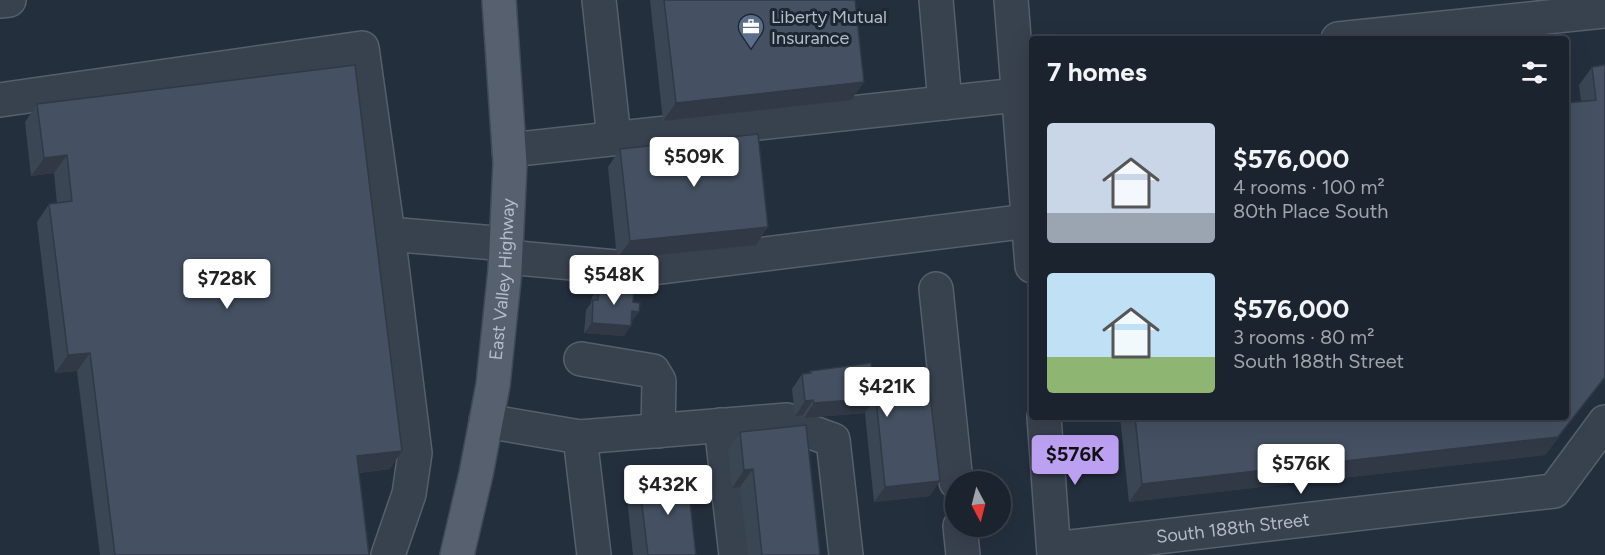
<!DOCTYPE html>
<html lang="en">
<head>
<meta charset="utf-8">
<style>
  :root { --surface:#1b232e; --page:#282f3a; --text:#f1f3f6; --muted:#a0a4aa; --line:#39404a; --accent:#bca0f2 }
  body { margin:0; font-family:Figtree,sans-serif; background:var(--page); color:var(--text); height:100vh; display:flex; flex-direction:column; font-size:22px; white-space:nowrap }
  * { box-sizing:border-box; margin:0 }
  p { font-size:20px; color:var(--muted) }
  .icon { flex:none; width:33px; height:33px; fill:none; stroke:currentColor; stroke-width:2; stroke-linecap:round; stroke-linejoin:round }
  .map { position:relative; flex:1; overflow:hidden }
  .drawer { position:absolute; left:1029px; top:36px; width:540px; height:384px; display:flex; flex-direction:column; background:var(--surface); border-radius:6px; box-shadow:0 6px 24px #0002,0 0 0 2px var(--line) }
  .drawer>* { flex:none }
  .needle { width:39px; rotate:173deg }
  .fabs { position:absolute; left:945px; top:471px; display:grid; gap:12px }
  .fabs a { display:grid; place-items:center; width:66px; height:66px; border-radius:50%; background:var(--surface); box-shadow:0 6px 24px #0002,0 0 0 2px var(--line); font-size:30px }
  .price { position:absolute; translate:-50% -51px; padding:0 14px; border-radius:6px; background:#fff; color:#222; font-size:20px; line-height:39px; filter:drop-shadow(0 2px 3px #0008) }
  .price::after { content:''; position:absolute; left:50%; top:36px; width:18px; height:14px; margin-left:-9px; background:inherit; clip-path:polygon(0 0,100% 0,50% 100%) }
  .price.selected { background:var(--accent); color:#111 }
  ul { padding:0; list-style:none }
  li { display:flex; align-items:center; gap:18px; height:150px; padding:0 18px }
  li span { display:grid; place-items:center; flex:none; width:168px; height:120px; border-radius:6px; color:#555 }
  li>.icon { margin-inline-start:auto }
  span .icon { width:72px; height:72px; fill:#fffc; stroke-width:1 }
  li b { font-size:26px }
  h2 { display:flex; justify-content:space-between; align-items:center; height:72px; padding:0 18px; font-size:26px }
  .map>svg:first-child { display:block }
  .lines { fill:none; stroke-linecap:round; stroke-linejoin:round }
  .minor-casing { stroke:#565f6c; stroke-width:36 }
  .major-casing { stroke:#414a57; stroke-width:36 }
  .minor { stroke:#38414e; stroke-width:33 }
  .major { stroke:#56606e; stroke-width:33 }
  .wall { fill:#3b4654 }
  .shaded-wall { fill:#303945 }
  .building { fill:#455162; stroke:#303945; stroke-width:1.5 }
  .labels { text-anchor:middle; dominant-baseline:central; stroke-width:6; stroke-linejoin:round; paint-order:stroke }
  .poi-label { font-size:18px; fill:#b4bcc9; stroke:#1d2633; text-anchor:start }
  .street-label { font-size:18px; fill:#b4bcc9; stroke:#1d2633 }
</style>
</head>
<body>
<div class="map">
<svg width="1605" height="555" viewBox="0 0 1605 555">
  <rect width="100%" height="100%" fill="#242f3e"/>
  <g class="lines">
    <defs>
      <g id="minor">
        <path d="M599,0L614,138"/>
        <path d="M936,0L945,103"/>
        <path d="M1011,0L1032,266"/>
        <path d="M0,1L9,0"/>
        <path d="M1338,39L1605,11"/>
        <path d="M0,100L362,48L388,234L507,244"/>
        <path d="M509,150L1018,95"/>
        <path d="M388,234L415,453L409,494L388,555"/>
        <path d="M506,257L627,268H653L1028,221"/>
        <path d="M936,289L956,482"/>
        <path d="M581,359L653,371L659,381L658,431"/>
        <path d="M1044,417L1054,555"/>
        <path d="M486,421L580,437L787,420L808,431L833,440L846,555"/>
        <path d="M721,425L736,555"/>
        <path d="M580,437L594,555"/>
        <path d="M960,526L963,555"/>
        <path id="s1" d="M1054,549L1554,491L1605,422"/>
      </g>
      <g id="major">
        <path id="s2" d="M457,555L476,474L493,385L505,270L510,163L499,0"/>
      </g>
    </defs>
    <!-- minor casing -->
    <use href="#minor" class="minor-casing"/>
    <!-- major casing -->
    <use href="#major" class="major-casing"/>
    <!-- minor -->
    <use href="#minor" class="minor"/>
    <!-- major -->
    <use href="#major" class="major"/>
  </g>
  <!-- wall -->
  <path class="wall" d="M650,0H855L864,82L851,100L663,121Z
    M1605,65V378L1545,455L1129,502L1120,417H1566L1581,101L1579,85L1592,67Z
    M37,104L390,469L359,473L369,555H100L77,371L55,373L37,222L49,204L57,203L54,173L31,176L25,122Z
    M620,149L756,245L617,259L608,167Z
    M599,286L632,322L624,336L584,333L586,310L591,303L592,297Z
    M810,371L873,383L930,496L874,502L865,413L804,418L803,415L795,416L792,389L802,374H808Z
    M740,432L820,555H748L740,487L732,488L728,450Z
    M639,480L696,555H633L627,498Z"/>
  <!-- shaded-wall -->
  <path class="shaded-wall" d="M864,82L851,100L663,121L676,103Z
    M67,155L54,173L31,176L44,158Z
    M768,227L756,245L617,259L630,241Z
    M632,311L639,312L632,322Z
    M592,323L631,326L624,336L584,333Z
    M90,353L77,371L55,373L68,355Z
    M1605,377V378L1545,455L1129,502L1142,484Z
    M876,398L865,413L804,418L814,403Z
    M813,400L803,415L795,416L805,401Z
    M402,451L390,469L344,474L357,456Z
    M753,469L740,487L732,488L744,470Z
    M940,481L930,496L874,502L885,487Z"/>
  <!-- building -->
  <path class="building" d="M664,0H855L864,82L676,103Z
    M355,65L402,451L357,456L369,555H115L90,353L68,355L49,204L72,201L67,155L44,158L37,104Z
    M1605,65V377L1558,437L1142,484L1135,417H1566V103L1596,100L1592,67Z
    M758,134L768,227L630,241L620,149Z
    M599,286L634,289L633,302L640,303L639,312L632,311L631,326L592,323L593,300H598Z
    M871,363L873,383L928,377L940,481L885,487L876,398L814,403L813,400L805,401L802,374L811,373L810,371Z
    M806,425L820,555H762L753,469L744,470L740,432Z
    M687,475L696,555H648L639,480Z"/>
  <!-- icons -->
  <defs>
    <symbol id="office-pin" viewBox="-11 -11 22 30"><path d="M0 17L-7.5 6A9.5 9.5 0 1 1 7.5 6Z" fill="#5c6f8a" stroke="#1d2633"/><path d="M-6-3h4V-5.5h4V-3h4V5H-6ZM-1-4.5V-3h2v-1.5ZM-6 0V1H6V0Z" fill="#fff"/></symbol>
  </defs>
  <g fill-rule="evenodd">
    <use href="#office-pin" x="736" y="12" width="30" height="40"/>
  </g>
  <g class="labels">
    <!-- poi labels -->
    <g class="poi-label">
      <text x="771" y="17">Liberty Mutual<tspan x="771" dy="21">Insurance</tspan></text>
    </g>
    <!-- street labels -->
    <g class="street-label">
      <text stroke="none"><textPath href="#s2" startOffset="280">East Valley Highway</textPath></text>
      <text stroke="none"><textPath href="#s1" startOffset="180">South 188th Street</textPath></text>
    </g>
  </g>
</svg>
<div class="fabs">
<a><svg class="needle" viewBox="-14 -14 28 28"><path d="M0-13l5 13h-10z" fill="#e53935"/><path d="M0 13l5-13h-10z" fill="#a0a4aa"/></svg></a>
</div>
<b class="price" style="left:694px;top:188px">$509K</b>
<b class="price" style="left:614px;top:306px">$548K</b>
<b class="price" style="left:227px;top:310px">$728K</b>
<b class="price" style="left:887px;top:418px">$421K</b>
<b class="price selected" style="left:1075px;top:486px">$576K</b>
<b class="price" style="left:1301px;top:495px">$576K</b>
<b class="price" style="left:668px;top:516px">$432K</b>
<section class="drawer">
<h2>7 homes<svg class="icon" aria-label="filters" viewBox="0 0 24 24"><path d="M4 7h16M4 17h16"/><circle cx="9" cy="7" r="2"/><circle cx="15" cy="17" r="2"/></svg></h2>
<ul>
<li><span style="background:linear-gradient(#c9d6e8 75%,#9aa5b1 0)"><svg class="icon" aria-label="home" viewBox="0 0 24 24"><path d="M3 11l9-7 9 7M6 9v11h12V9"/></svg></span><div><b>$576,000</b><p>4 rooms · 100 m²</p><p>80th Place South</p></div></li>
<li><span style="background:linear-gradient(#bfe0f5 70%,#8fb573 0)"><svg class="icon" aria-label="home" viewBox="0 0 24 24"><path d="M3 11l9-7 9 7M6 9v11h12V9"/></svg></span><div><b>$576,000</b><p>3 rooms · 80 m²</p><p>South 188th Street</p></div></li>
</ul>
</section>
</div>
</body>
</html>
